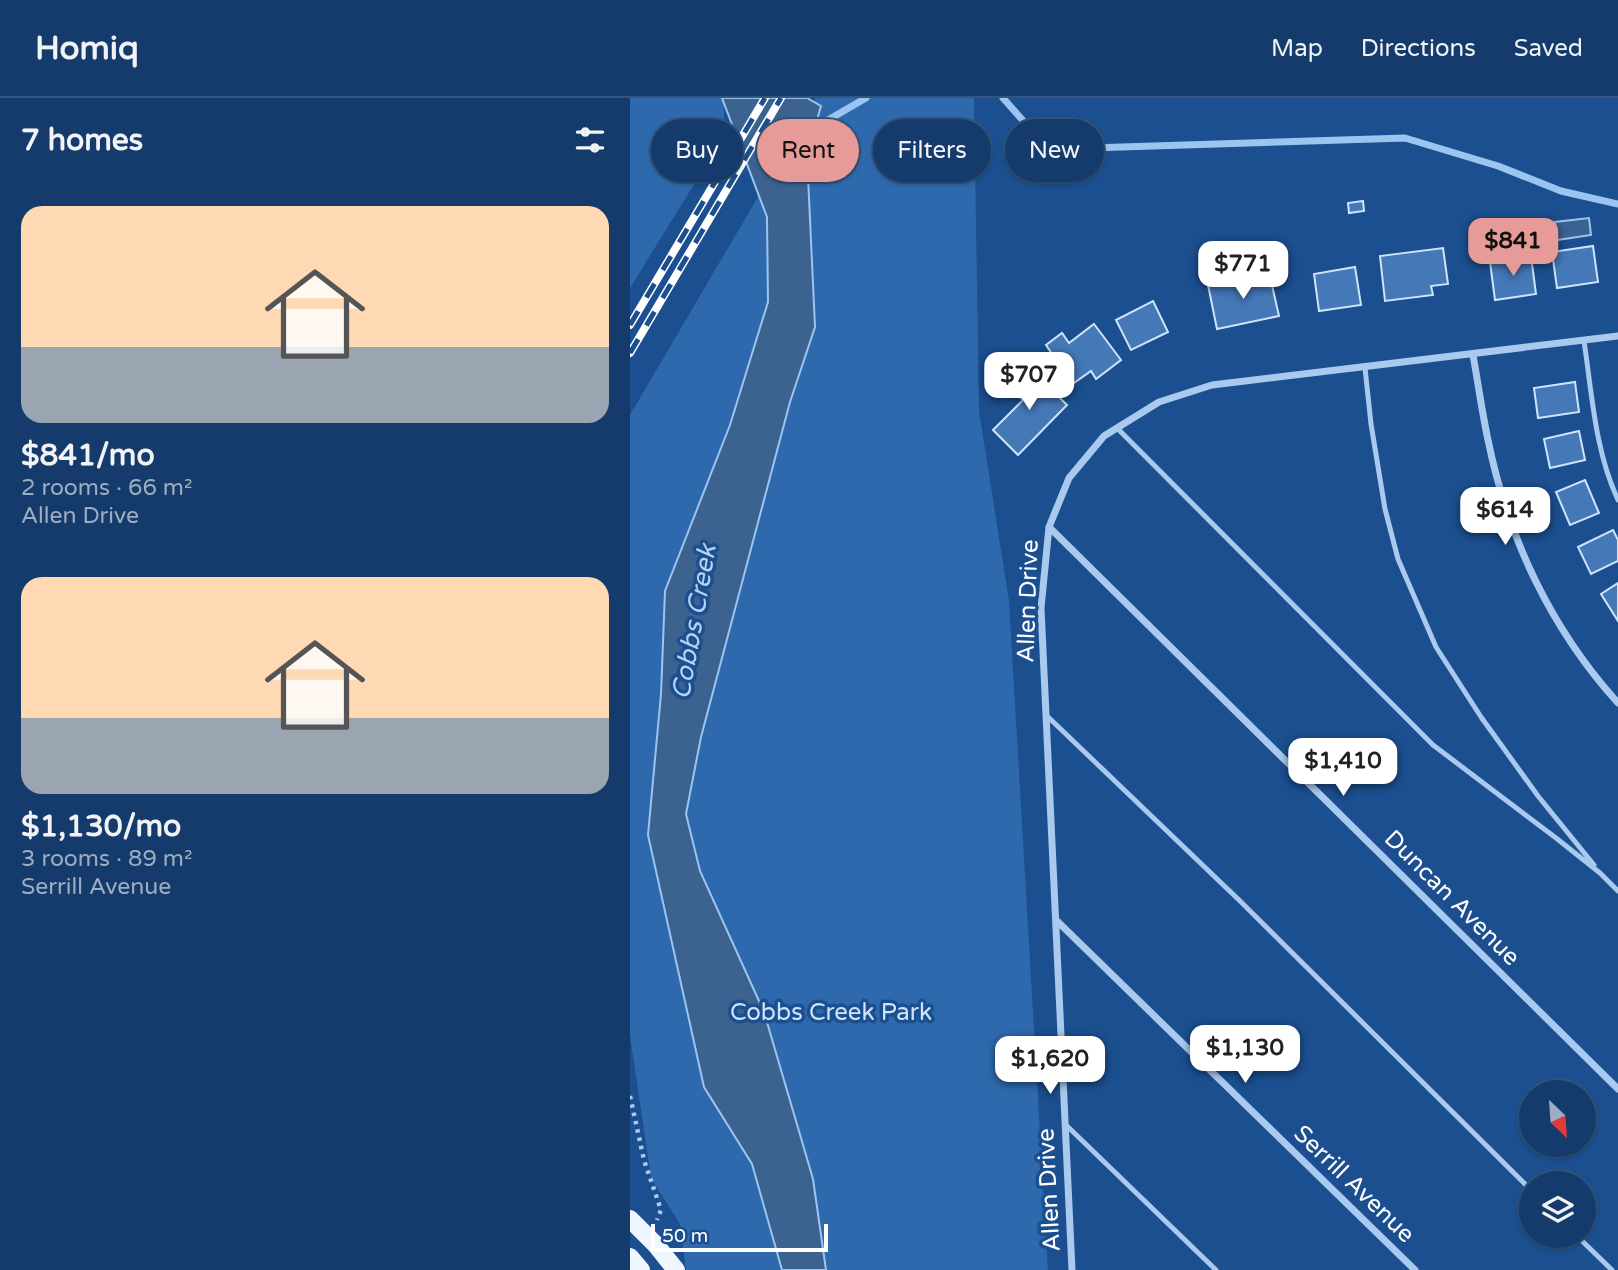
<!DOCTYPE html>
<html lang="en">
<head>
<meta charset="utf-8">
<style>
  :root { --surface:#143b6b; --page:#1d4271; --text:#f1f3f6; --muted:#9dadc1; --line:#33557e; --accent:#e69b98 }
  body { margin:0; font-family:"Varela Round",sans-serif; background:var(--page); color:var(--text); height:100vh; display:flex; flex-direction:column; font-size:26px; white-space:nowrap }
  * { box-sizing:border-box; margin:0 }
  p { font-size:23px; color:var(--muted) }
  .icon { flex:none; width:38px; height:38px; fill:none; stroke:currentColor; stroke-width:2; stroke-linecap:round; stroke-linejoin:round }
  .map { position:relative; flex:1; overflow:hidden }
  .details { display:flex; flex-direction:column; background:var(--surface); width:630px }
  .details>* { flex:none }
  .top-card { position:absolute; left:21px; top:21px; width:665px; height:63px; display:flex; gap:14px }
  .needle { width:46px; rotate:155deg }
  .buttons { position:absolute; left:889px; top:982px; display:grid; gap:14px }
  .buttons a { display:grid; place-items:center; width:77px; height:77px; border-radius:50%; background:var(--surface); box-shadow:0 2px 5px #0004,0 0 0 2px var(--line); font-size:35px }
  .scale { position:absolute; left:21px; bottom:18px; width:177px; box-sizing:border-box; padding-left:7px; border:4px solid #fff; border-top:0; font-size:19px; line-height:24px; white-space:nowrap; color:#fff; -webkit-text-stroke:5px #1b4f8f; paint-order:stroke }
  .price { position:absolute; translate:-50% -60px; padding:0 16px; border-radius:14px; background:#fff; color:#222; font-size:23px; line-height:46px; filter:drop-shadow(0 2px 4px #0008) }
  .price::after { content:''; position:absolute; left:50%; top:42px; width:21px; height:16px; margin-left:-10px; background:inherit; clip-path:polygon(0 0,100% 0,50% 100%) }
  .price.selected { background:var(--accent); color:#111 }
  ul { padding:0; list-style:none }
  li { display:grid; align-content:center; gap:14px; height:371px; padding:0 21px }
  li span { display:grid; place-items:center; height:217px; border-radius:21px; color:#555 }
  li>.icon { margin-inline-start:auto }
  span .icon { width:126px; height:126px; fill:#fffc; stroke-width:1 }
  li b { font-size:30px }
  h2 { display:flex; justify-content:space-between; align-items:center; height:84px; padding:0 21px; font-size:30px }
  .tag { padding:0 24px; border-radius:32px; background:var(--surface); box-shadow:0 2px 5px #0004,0 0 0 2px var(--line); font-size:24px; line-height:63px }
  .tag.selected { background:var(--accent); color:#111 }
  header { display:flex; align-items:center; gap:42px; box-sizing:border-box; height:98px; padding:0 35px; background:var(--surface); border-bottom:2px solid var(--line) }
  header strong { font-size:33px }
  nav { display:flex; gap:38px; margin-inline-start:auto; font-size:24px }
  main { display:flex; flex:1; min-height:0 }
  .map>svg:first-child { display:block }
  .green { fill:#2e69ad }
  .water { fill:#3c6290; stroke:#9cc4f0; stroke-width:2 }
  .lines { fill:none; stroke-linecap:round; stroke-linejoin:round }
  .stream { stroke:#9cc4f0; stroke-width:7 }
  .building { fill:#4478b7; stroke:#cfe3fa; stroke-width:2 }
  .path { stroke:#a9c9ee; stroke-width:4.5; stroke-dasharray:3.5 5; stroke-linecap:butt }
  .lane { stroke:#a9c9ee; stroke-width:5 }
  .street { stroke:#a9c9ee; stroke-width:7 }
  .primary { stroke:#f0f6ff; stroke-width:18 }
  .rail-casing { stroke:#fff; stroke-width:8 }
  .rail { stroke:#1b4f8f; stroke-width:5; stroke-dasharray:16; stroke-linecap:butt }
  .labels { text-anchor:middle; dominant-baseline:central; stroke-width:7; stroke-linejoin:round; paint-order:stroke }
  .street-label { font-size:24px; fill:#fff; stroke:#1b4f8f }
  .park-label { font-size:24px; fill:#cfe3fa; stroke:#1b4f8f }
  .water-label { font-size:26px; font-style:italic; fill:#b5d3f5; stroke:#1b4f8f }
</style>
</head>
<body>
<header>
<strong>Homiq</strong>
<nav><a>Map</a><a>Directions</a><a>Saved</a></nav>
</header>
<main>
<section class="details">
<h2>7 homes<svg class="icon" aria-label="filters" viewBox="0 0 24 24"><path d="M4 7h16M4 17h16"/><circle cx="9" cy="7" r="2"/><circle cx="15" cy="17" r="2"/></svg></h2>
<ul>
<li><span style="background:linear-gradient(#ffd9b3 65%,#9aa5b1 0)"><svg class="icon" aria-label="home" viewBox="0 0 24 24"><path d="M3 11l9-7 9 7M6 9v11h12V9"/></svg></span><div><b>$841/mo</b><p>2 rooms · 66 m²</p><p>Allen Drive</p></div></li>
<li><span style="background:linear-gradient(#ffd9b3 65%,#9aa5b1 0)"><svg class="icon" aria-label="home" viewBox="0 0 24 24"><path d="M3 11l9-7 9 7M6 9v11h12V9"/></svg></span><div><b>$1,130/mo</b><p>3 rooms · 89 m²</p><p>Serrill Avenue</p></div></li>
</ul>
</section>
<div class="map">
<svg width="988" height="1172" viewBox="0 0 988 1172">
  <rect width="100%" height="100%" fill="#1b4f8f"/>
  <!-- green -->
  <path class="green" d="M0,0H92L94,5V38L0,190Z
    M186,0H344L349,313L379,503L418,1172H56L50,1126L21,1080L0,937V317Z"/>
  <!-- water -->
  <path class="water" d="M92,0H177L191,8L177,57L185,229L160,304L71,639L56,716L70,773L134,914L183,1081L196,1172H152L122,1066L74,989L18,737L31,596L35,493L100,327L138,204L137,119Z
    M959,120L961,137L927,142L925,124Z"/>
  <g class="lines">
    <!-- stream -->
    <path class="stream" d="M373,0L396,26L460,50L775,40L868,68L931,93L988,106
      M179,33L236,0"/>
  </g>
  <!-- building -->
  <path class="building" d="M733,103L734,113L719,115L718,105Z
    M963,148L968,184L927,190L922,154Z
    M813,150L818,186L801,188L803,197L755,203L750,158Z
    M901,158L906,196L865,202L860,164Z
    M725,169L731,207L689,213L684,176Z
    M639,174L649,218L587,231L578,187Z
    M523,203L538,234L501,252L486,222Z
    M464,226L491,262L466,281L461,273L434,292L415,265L424,259L416,247L432,235L439,245Z
    M399,269L437,307L388,357L363,332L393,302L380,289Z
    M945,284L949,314L908,320L904,290Z
    M949,333L955,362L920,370L914,341Z
    M955,382L969,415L940,427L926,394Z
    M983,432L988,442V463L961,476L948,449Z
    M988,485V523L971,496Z"/>
  <g class="lines">
    <!-- path -->
    <path class="path" d="M0,998L14,1062L31,1112L27,1122"/>
    <!-- lane -->
    <path class="lane" d="M954,243C962,296 965,353 988,402
      M735,270L741,326L755,411L768,461L806,549L851,619L908,698L964,767
      M487,330L803,647L926,740L970,775L988,793
      M416,617L609,802L901,1092
      M436,1027L586,1172
      M947,1138L982,1172"/>
    <!-- street -->
    <path class="street" d="M843,257C848,285 852,314 858,342C878,440 921,531 988,605
      M419,429L988,991
      M426,822L785,1172
      M442,1172L411,510L419,429L439,380L474,338L529,304L582,287L988,238"/>
    <!-- primary -->
    <path class="primary" d="M0,1121L26,1147L46,1172
      M0,1159L11,1172"/>
    <defs>
      <path id="rail" d="M0,227L135,0
        M0,255L151,0"/>
    </defs>
    <!-- rail casing -->
    <use href="#rail" class="rail-casing"/>
    <!-- rail -->
    <use href="#rail" class="rail"/>
  </g>
  <g class="labels">
    <!-- street labels -->
    <g class="street-label">
      <text transform="translate(398 503) rotate(-88)">Allen Drive</text>
      <text transform="translate(822 800) rotate(45)">Duncan Avenue</text>
      <text transform="translate(724 1086) rotate(44)">Serrill Avenue</text>
      <text transform="translate(419 1092) rotate(-93)">Allen Drive</text>
    </g>
    <!-- park labels -->
    <g class="park-label">
      <text x="201" y="914">Cobbs Creek Park</text>
    </g>
    <!-- water labels -->
    <g class="water-label">
      <text transform="translate(64 524) rotate(-80)">Cobbs Creek</text>
    </g>
  </g>
</svg>
<div class="buttons">
<a><svg class="needle" viewBox="-14 -14 28 28"><path d="M0-13l5 13h-10z" fill="#e53935"/><path d="M0 13l5-13h-10z" fill="#9dadc1"/></svg></a>
<a><svg class="icon" aria-label="layers" viewBox="0 0 24 24"><path d="M12 4l9 5-9 5-9-5zM3 14l9 5 9-5"/></svg></a>
</div>
<div class="scale">50 m</div>
<b class="price selected" style="left:883px;top:180px">$841</b>
<b class="price" style="left:613px;top:203px">$771</b>
<b class="price" style="left:399px;top:314px">$707</b>
<b class="price" style="left:875px;top:449px">$614</b>
<b class="price" style="left:713px;top:700px">$1,410</b>
<b class="price" style="left:615px;top:987px">$1,130</b>
<b class="price" style="left:420px;top:998px">$1,620</b>
<div class="top-card">
<a class="tag">Buy</a>
<a class="tag selected">Rent</a>
<a class="tag">Filters</a>
<a class="tag">New</a>
</div>
</div>
</main>
</body>
</html>
